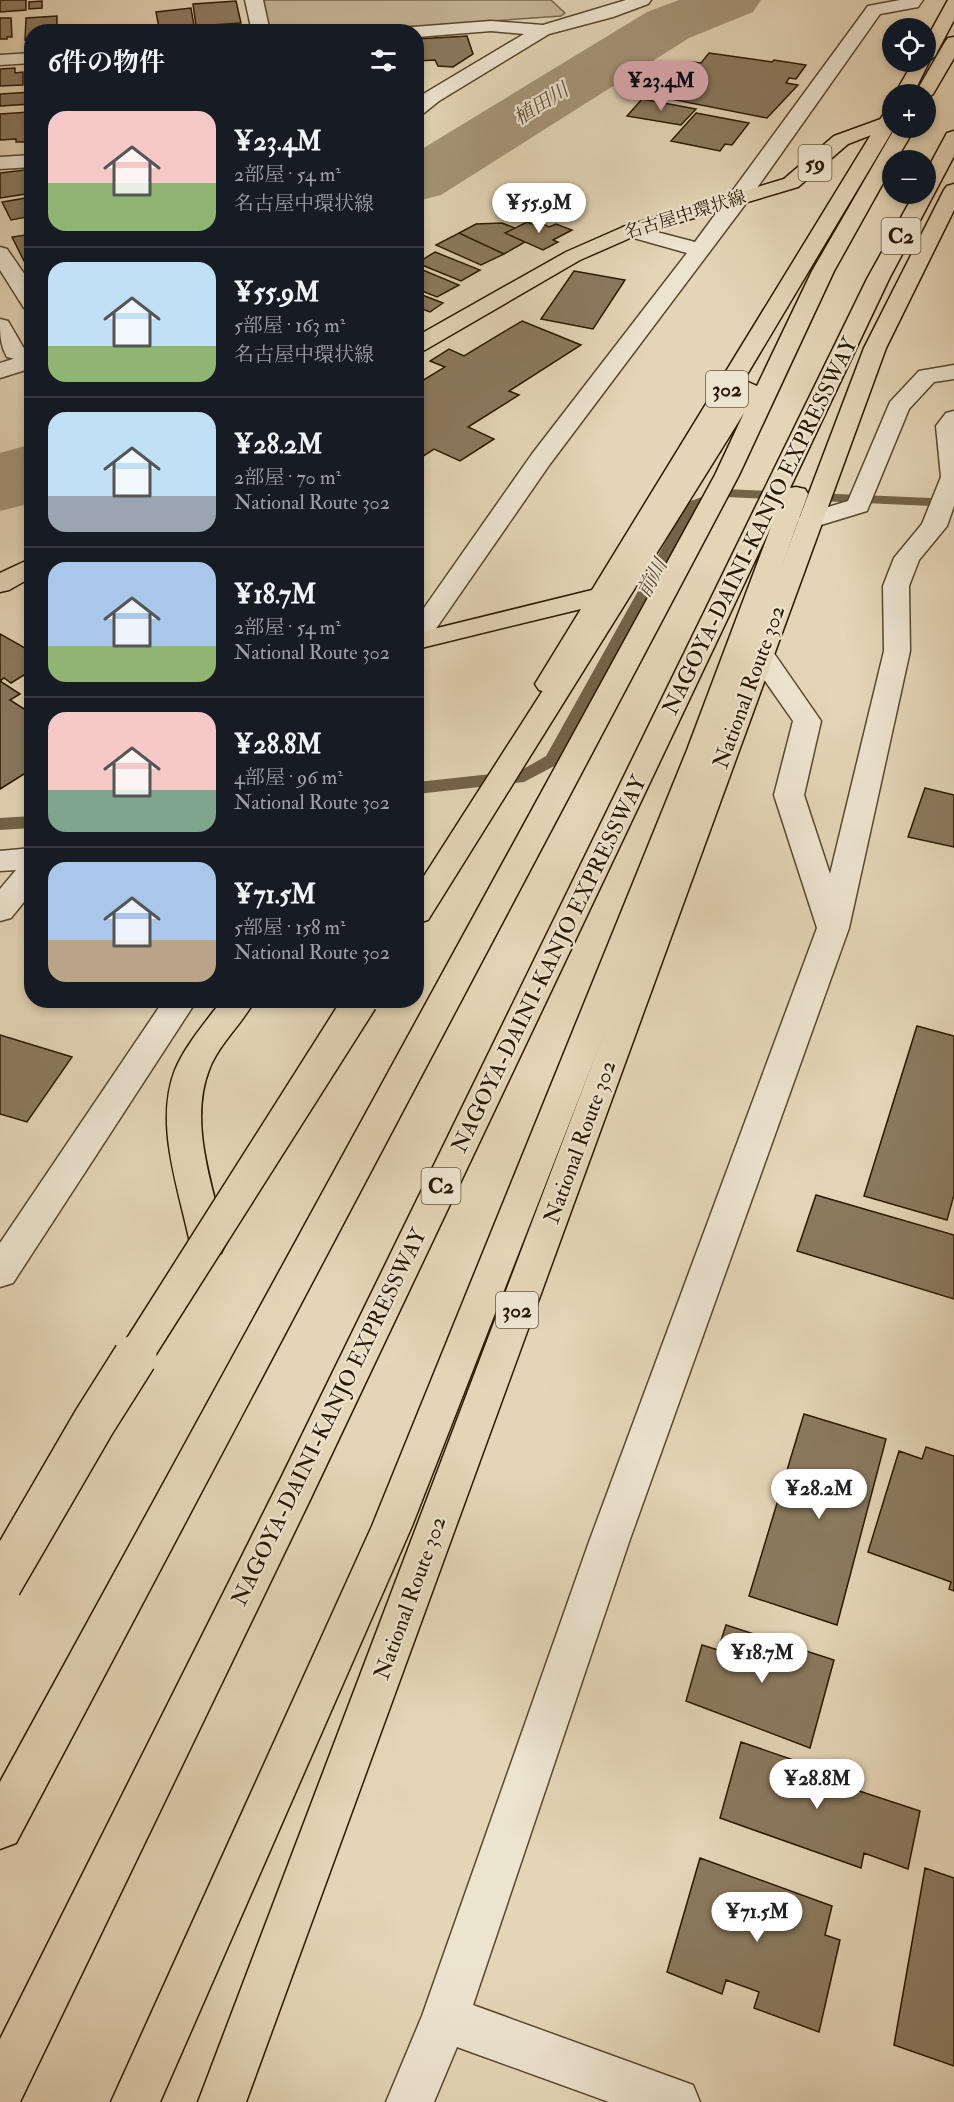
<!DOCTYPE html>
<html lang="ja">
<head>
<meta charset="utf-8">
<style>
  :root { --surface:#171b24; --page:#242831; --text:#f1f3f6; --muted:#9ea1a6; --line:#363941; --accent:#c59692 }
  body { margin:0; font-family:"IM FELL Double Pica","Noto Serif JP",serif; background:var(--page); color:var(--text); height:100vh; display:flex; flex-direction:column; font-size:22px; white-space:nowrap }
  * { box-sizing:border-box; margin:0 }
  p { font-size:20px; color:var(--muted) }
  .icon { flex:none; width:33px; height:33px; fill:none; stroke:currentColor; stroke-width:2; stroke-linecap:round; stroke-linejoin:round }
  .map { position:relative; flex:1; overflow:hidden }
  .side { position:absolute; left:24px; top:24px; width:400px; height:984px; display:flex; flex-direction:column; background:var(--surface); border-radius:24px; box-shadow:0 3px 9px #0003 }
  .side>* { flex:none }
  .buttons { position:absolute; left:882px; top:18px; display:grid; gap:12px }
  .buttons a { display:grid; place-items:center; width:54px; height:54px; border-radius:50%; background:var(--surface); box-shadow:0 3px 9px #0003; font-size:30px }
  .price { position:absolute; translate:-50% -51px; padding:0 14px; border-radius:21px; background:#fff; color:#222; font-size:20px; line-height:39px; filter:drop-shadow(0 2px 3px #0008) }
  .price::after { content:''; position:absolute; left:50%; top:36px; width:18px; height:14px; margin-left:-9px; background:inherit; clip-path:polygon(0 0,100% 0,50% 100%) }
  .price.on { background:var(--accent); color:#111 }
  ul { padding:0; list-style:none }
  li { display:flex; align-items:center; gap:18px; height:150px; padding:0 24px }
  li+li { border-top:2px solid var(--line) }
  li span { display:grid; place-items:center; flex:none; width:168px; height:120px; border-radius:18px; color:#555 }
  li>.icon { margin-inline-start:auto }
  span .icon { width:72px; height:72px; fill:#fffc; stroke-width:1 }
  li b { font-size:26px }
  h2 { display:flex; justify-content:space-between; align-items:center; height:72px; padding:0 24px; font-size:26px }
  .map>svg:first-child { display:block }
  .green { fill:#c5b597; stroke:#78664c; stroke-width:1.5 }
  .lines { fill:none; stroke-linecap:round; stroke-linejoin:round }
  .stream { fill:#746348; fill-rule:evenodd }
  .river { fill:#a59578; fill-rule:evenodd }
  .building { fill:#8b7a5f; stroke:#2b1800; stroke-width:1.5 }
  .pedestrian-casing { stroke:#59472e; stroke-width:3 }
  .minor-casing { stroke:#59472e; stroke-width:3 }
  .primary-casing { stroke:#2b1800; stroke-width:3 }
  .trunk-casing { stroke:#2b1800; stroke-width:3 }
  .motorway-casing { stroke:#2b1800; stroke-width:3 }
  .pedestrian { fill:#ede4d0; fill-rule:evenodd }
  .minor { fill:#ede4d0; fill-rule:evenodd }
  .primary { fill:#e4d5b6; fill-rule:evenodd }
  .trunk { fill:#e4d5b6; fill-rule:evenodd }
  .motorway { fill:#e4d5b6; fill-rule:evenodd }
  .motorway-bridge-far1-casing { stroke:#2b1800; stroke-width:36; stroke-linecap:butt }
  .motorway-bridge-casing { stroke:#2b1800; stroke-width:46; stroke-linecap:butt }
  .motorway-bridge-far1 { stroke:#e4d5b6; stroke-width:33 }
  .motorway-bridge { stroke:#e4d5b6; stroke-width:43 }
  .labels { text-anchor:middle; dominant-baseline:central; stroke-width:4.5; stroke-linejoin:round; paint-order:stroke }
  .far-street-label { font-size:18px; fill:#2b1800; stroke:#ede4d0 }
  .far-water-label { font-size:20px; font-style:italic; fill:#5c4a30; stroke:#ede4d0 }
  .shield { fill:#ede4d0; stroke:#65553e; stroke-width:1.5 }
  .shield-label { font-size:21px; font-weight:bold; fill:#2b1800 }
  .street-label { font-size:22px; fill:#2b1800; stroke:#ede4d0 }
</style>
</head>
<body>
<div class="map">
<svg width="954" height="2102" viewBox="0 0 954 2102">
  <rect width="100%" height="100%" fill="#e4d5b6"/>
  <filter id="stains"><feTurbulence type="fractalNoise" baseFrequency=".00333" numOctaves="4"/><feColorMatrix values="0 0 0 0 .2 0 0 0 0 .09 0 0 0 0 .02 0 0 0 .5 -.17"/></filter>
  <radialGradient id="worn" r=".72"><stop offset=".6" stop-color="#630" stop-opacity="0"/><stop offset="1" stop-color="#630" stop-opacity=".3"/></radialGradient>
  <!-- green -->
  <path class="green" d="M262,0H551L565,13L561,16L352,31L284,32L268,26Z"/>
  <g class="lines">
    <!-- stream -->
    <path class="stream" d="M724,489L954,499V507L726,497L699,508L558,764L524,782L417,794V782L520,771L546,756L686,505L688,502Z
      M32,816V828L0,830V818Z"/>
    <!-- river -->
    <path class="river" d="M679,0H761L753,12L689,38L441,195L417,201V152L647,12Z
      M32,444V503L0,511V453Z"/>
  </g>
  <!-- building -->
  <path class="building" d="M0,0H26V10L0,12Z
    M42,1V8L29,9V2Z
    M236,1L241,23L196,26L193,4Z
    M191,8L194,26L159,28L156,12Z
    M57,16V32H32V40H25L26,18Z
    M0,18H11L12,37H7V39H0Z
    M467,36L473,54L453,67L438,66L435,60L417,61V39Z
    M709,53L772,62L774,60L806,65L796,79L789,78L786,83L798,85L767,118L635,92L681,67L687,68L692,62L701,63Z
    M15,68V73L23,72V85L0,86V69Z
    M32,92V104L0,106V94Z
    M642,99L696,109L681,125L627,116Z
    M29,112L27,142H16V139L0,140V114Z
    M696,113L749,123L732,145L725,144L720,151L671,141Z
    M32,169V193L0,198V173Z
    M32,197V216L11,220L2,202Z
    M527,222L535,225L541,223L549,227L556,224L572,230L553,240L558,242L543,250L505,233Z
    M502,223L515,228L505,233L525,242L504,254L459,233L476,224Z
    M459,233L504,254L481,265L436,245Z
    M32,234V267H27L12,237Z
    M435,252L480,270L461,281L417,263Z
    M417,268H418L459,285L437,297L417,289Z
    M574,271L625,280L593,329L541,319Z
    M417,293L443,303L430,312L417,307Z
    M522,321L581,345L509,391L519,395L468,427L494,439L460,461L434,449L417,460V384L445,367L430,361L449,349L464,356Z
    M0,634L32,652V670L11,683L4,678L0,681Z
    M0,681L20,694L10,700L32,714V769L0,789Z
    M925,788L954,795V847L908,837Z
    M917,1026L954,1036V1195L947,1220L864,1196Z
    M0,1035L72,1057L27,1122L0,1114Z
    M816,1195L954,1235V1299L797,1251Z
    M804,1414L886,1439L837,1625L749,1596Z
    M926,1447L954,1456V1591L949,1589L951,1582L868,1552L899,1451L922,1459Z
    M726,1625L834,1660L810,1748L686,1701L702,1645L718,1650Z
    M741,1742L858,1782L856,1790L920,1811L908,1869L864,1853L861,1868L720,1818Z
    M700,1858L832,1906L825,1935L840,1940L819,2032L754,2008L759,1992L726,1980L722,1994L667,1972Z
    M925,1868L954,1878V2066L894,2045Z"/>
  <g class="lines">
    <defs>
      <path id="pedestrian" d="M0,319L8,321L26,352L23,357L15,359L7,357C0,345 0,334 0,319Z"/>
      <path id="minor" d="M245,0H263L270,32H252Z
        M626,0H651L648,4L613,17L549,34L439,101L424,113L417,115V100L425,93L524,34L491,31L417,37V32H397L400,28L491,21L543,25Z
        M900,0H923L918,7L880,14L747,202L550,464L426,643L417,645V618L532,454L687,253L623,235L620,231L623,227L630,225L695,242L868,6Z
        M32,53V63L0,65V55Z
        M32,155V167L0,169V157Z
        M0,247L7,249L32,285V309L24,308L0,270Z
        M32,353V368L0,378V363Z
        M954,365V379L934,382L909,409L867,511L811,528L802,525L798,520L802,515L848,501L890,402L919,371Z
        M954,411V506L947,526L919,560L909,586L910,651L849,928L629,1542L473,2005L693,2085L700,2102H609L457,2047L434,2102H386L422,2016L589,1542L817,928L774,795L793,721L747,655L751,649L761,647L771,649L821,721L804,795L830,874L884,651L883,586L894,558L922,524L941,477L936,426L946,413Z
        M32,848V892L11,918L0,921V889L16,870L0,871V851Z
        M164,1000H197L13,1283L0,1287V1243Z"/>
      <path id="primary" d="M889,116L892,117V127L848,144L798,187L637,235L580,260L425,350L417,352V336L566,252L623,227L784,179L834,136Z
        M32,558V577L9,590L0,592V573Z"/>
      <path id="trunk" d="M948,0H954V20L935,56L930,60L913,94H895L913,62H926V40Z
        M892,109L894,128L559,690L549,693L539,690L535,684L581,609L417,649V633L592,590L883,115L885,111Z
        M954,184V210L886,348L246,2102H198L864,348L944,190L947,186Z
        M222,1000H255C242,1024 218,1045 209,1070C188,1124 214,1190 226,1243L221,1253L208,1257L195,1253L190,1243C179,1189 154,1124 175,1070C186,1044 206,1022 222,1000Z"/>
      <path id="motorway" d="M954,37V58L933,94L926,99V94H915L945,42L948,38Z
        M895,128H915L896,160H892V167L834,271L739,475L16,1843L0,1849V1782L715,475L744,413L428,920L417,923V887L736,389L740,384L748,382L757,386L812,271Z
        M954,131V156L889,279L790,488L796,487L805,489L808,494L715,750L412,1526L160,2102H111L372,1526L687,750L771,527L309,1502L20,2102H0V2039L281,1478L867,279L914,194H926V172L947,133Z"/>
    </defs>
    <!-- pedestrian casing -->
    <use href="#pedestrian" class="pedestrian-casing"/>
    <!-- minor casing -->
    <use href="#minor" class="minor-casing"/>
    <!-- primary casing -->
    <use href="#primary" class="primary-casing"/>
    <!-- trunk casing -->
    <use href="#trunk" class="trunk-casing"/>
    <!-- motorway casing -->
    <use href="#motorway" class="motorway-casing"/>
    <!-- pedestrian -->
    <use href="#pedestrian" class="pedestrian"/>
    <!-- minor -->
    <use href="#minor" class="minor"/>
    <!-- primary -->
    <use href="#primary" class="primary"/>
    <!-- trunk -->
    <use href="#trunk" class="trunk"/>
    <!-- motorway -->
    <use href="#motorway" class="motorway"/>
    <defs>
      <path id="motorway-bridge-far1" d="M134,1358L361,1000"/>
      <path id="motorway-bridge" d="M0,1584L94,1422L135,1357"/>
    </defs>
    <!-- motorway-bridge-far1 casing -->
    <use href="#motorway-bridge-far1" class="motorway-bridge-far1-casing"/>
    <!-- motorway-bridge casing -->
    <use href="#motorway-bridge" class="motorway-bridge-casing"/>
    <!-- motorway-bridge-far1 -->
    <use href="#motorway-bridge-far1" class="motorway-bridge-far1"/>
    <!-- motorway-bridge -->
    <use href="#motorway-bridge" class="motorway-bridge"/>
  </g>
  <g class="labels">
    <!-- far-street labels -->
    <g class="far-street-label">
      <text transform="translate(685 215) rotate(-17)">名古屋中環状線</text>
    </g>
    <!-- far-water labels -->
    <g class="far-water-label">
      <text transform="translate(541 104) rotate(-32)">植田川</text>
      <text transform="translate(652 578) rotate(-61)">前川</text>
    </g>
    <!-- shield labels -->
    <g class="shield">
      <rect x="798.5" y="145" width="33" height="36" rx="4.5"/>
      <rect x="881.5" y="218" width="39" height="36" rx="4.5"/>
      <rect x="706" y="371" width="42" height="36" rx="4.5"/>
      <rect x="421.5" y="1168" width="39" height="36" rx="4.5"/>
      <rect x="496" y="1292" width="42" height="36" rx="4.5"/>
    </g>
    <g class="shield-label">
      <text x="815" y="163">59</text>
      <text x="901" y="236">C2</text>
      <text x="727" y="389">302</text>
      <text x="441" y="1186">C2</text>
      <text x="517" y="1310">302</text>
    </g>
    <!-- street labels -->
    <g class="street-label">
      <text transform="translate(760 526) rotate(-64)">NAGOYA-DAINI-KANJO EXPRESSWAY</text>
      <text transform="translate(749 687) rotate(-70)">National Route 302</text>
      <text transform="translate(549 964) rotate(-64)">NAGOYA-DAINI-KANJO EXPRESSWAY</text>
      <text transform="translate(580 1142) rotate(-70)">National Route 302</text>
      <text transform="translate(329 1417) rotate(-64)">NAGOYA-DAINI-KANJO EXPRESSWAY</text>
      <text transform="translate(410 1598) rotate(-70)">National Route 302</text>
    </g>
  </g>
  <rect width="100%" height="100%" filter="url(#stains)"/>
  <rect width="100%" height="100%" fill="url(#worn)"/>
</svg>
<div class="buttons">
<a><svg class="icon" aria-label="locate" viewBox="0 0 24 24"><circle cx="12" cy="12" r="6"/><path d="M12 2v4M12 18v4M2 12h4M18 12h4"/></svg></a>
<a>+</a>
<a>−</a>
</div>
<b class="price on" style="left:661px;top:112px">¥23.4M</b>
<b class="price" style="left:539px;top:234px">¥55.9M</b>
<b class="price" style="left:819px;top:1520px">¥28.2M</b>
<b class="price" style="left:762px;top:1684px">¥18.7M</b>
<b class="price" style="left:817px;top:1810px">¥28.8M</b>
<b class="price" style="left:757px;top:1943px">¥71.5M</b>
<section class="side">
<h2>6件の物件<svg class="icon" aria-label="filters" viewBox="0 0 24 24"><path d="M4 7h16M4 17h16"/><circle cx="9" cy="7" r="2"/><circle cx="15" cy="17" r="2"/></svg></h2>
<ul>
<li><span style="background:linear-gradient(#f6c9c9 60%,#8fb573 0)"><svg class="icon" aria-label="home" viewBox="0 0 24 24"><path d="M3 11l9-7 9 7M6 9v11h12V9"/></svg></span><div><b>¥23.4M</b><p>2部屋 · 54 m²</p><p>名古屋中環状線</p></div></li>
<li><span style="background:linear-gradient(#bfe0f5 70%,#8fb573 0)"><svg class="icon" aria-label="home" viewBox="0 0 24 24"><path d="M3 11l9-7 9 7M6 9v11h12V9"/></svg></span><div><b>¥55.9M</b><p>5部屋 · 163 m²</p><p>名古屋中環状線</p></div></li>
<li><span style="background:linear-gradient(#bfe0f5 70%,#9aa5b1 0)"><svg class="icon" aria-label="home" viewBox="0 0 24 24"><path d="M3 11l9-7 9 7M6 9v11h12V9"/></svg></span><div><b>¥28.2M</b><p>2部屋 · 70 m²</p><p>National Route 302</p></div></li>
<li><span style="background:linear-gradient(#a9c7e8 70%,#8fb573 0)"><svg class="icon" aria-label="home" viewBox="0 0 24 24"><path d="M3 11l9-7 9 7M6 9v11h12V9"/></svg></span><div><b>¥18.7M</b><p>2部屋 · 54 m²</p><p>National Route 302</p></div></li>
<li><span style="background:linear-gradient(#f6c9c9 65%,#7fa58c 0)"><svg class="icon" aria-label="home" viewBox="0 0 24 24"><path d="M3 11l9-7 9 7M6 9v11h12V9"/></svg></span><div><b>¥28.8M</b><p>4部屋 · 96 m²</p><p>National Route 302</p></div></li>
<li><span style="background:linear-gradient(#a9c7e8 65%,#b9a48a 0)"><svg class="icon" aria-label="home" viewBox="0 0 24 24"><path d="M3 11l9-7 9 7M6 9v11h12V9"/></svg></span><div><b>¥71.5M</b><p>5部屋 · 158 m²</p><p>National Route 302</p></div></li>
</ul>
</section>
</div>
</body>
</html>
